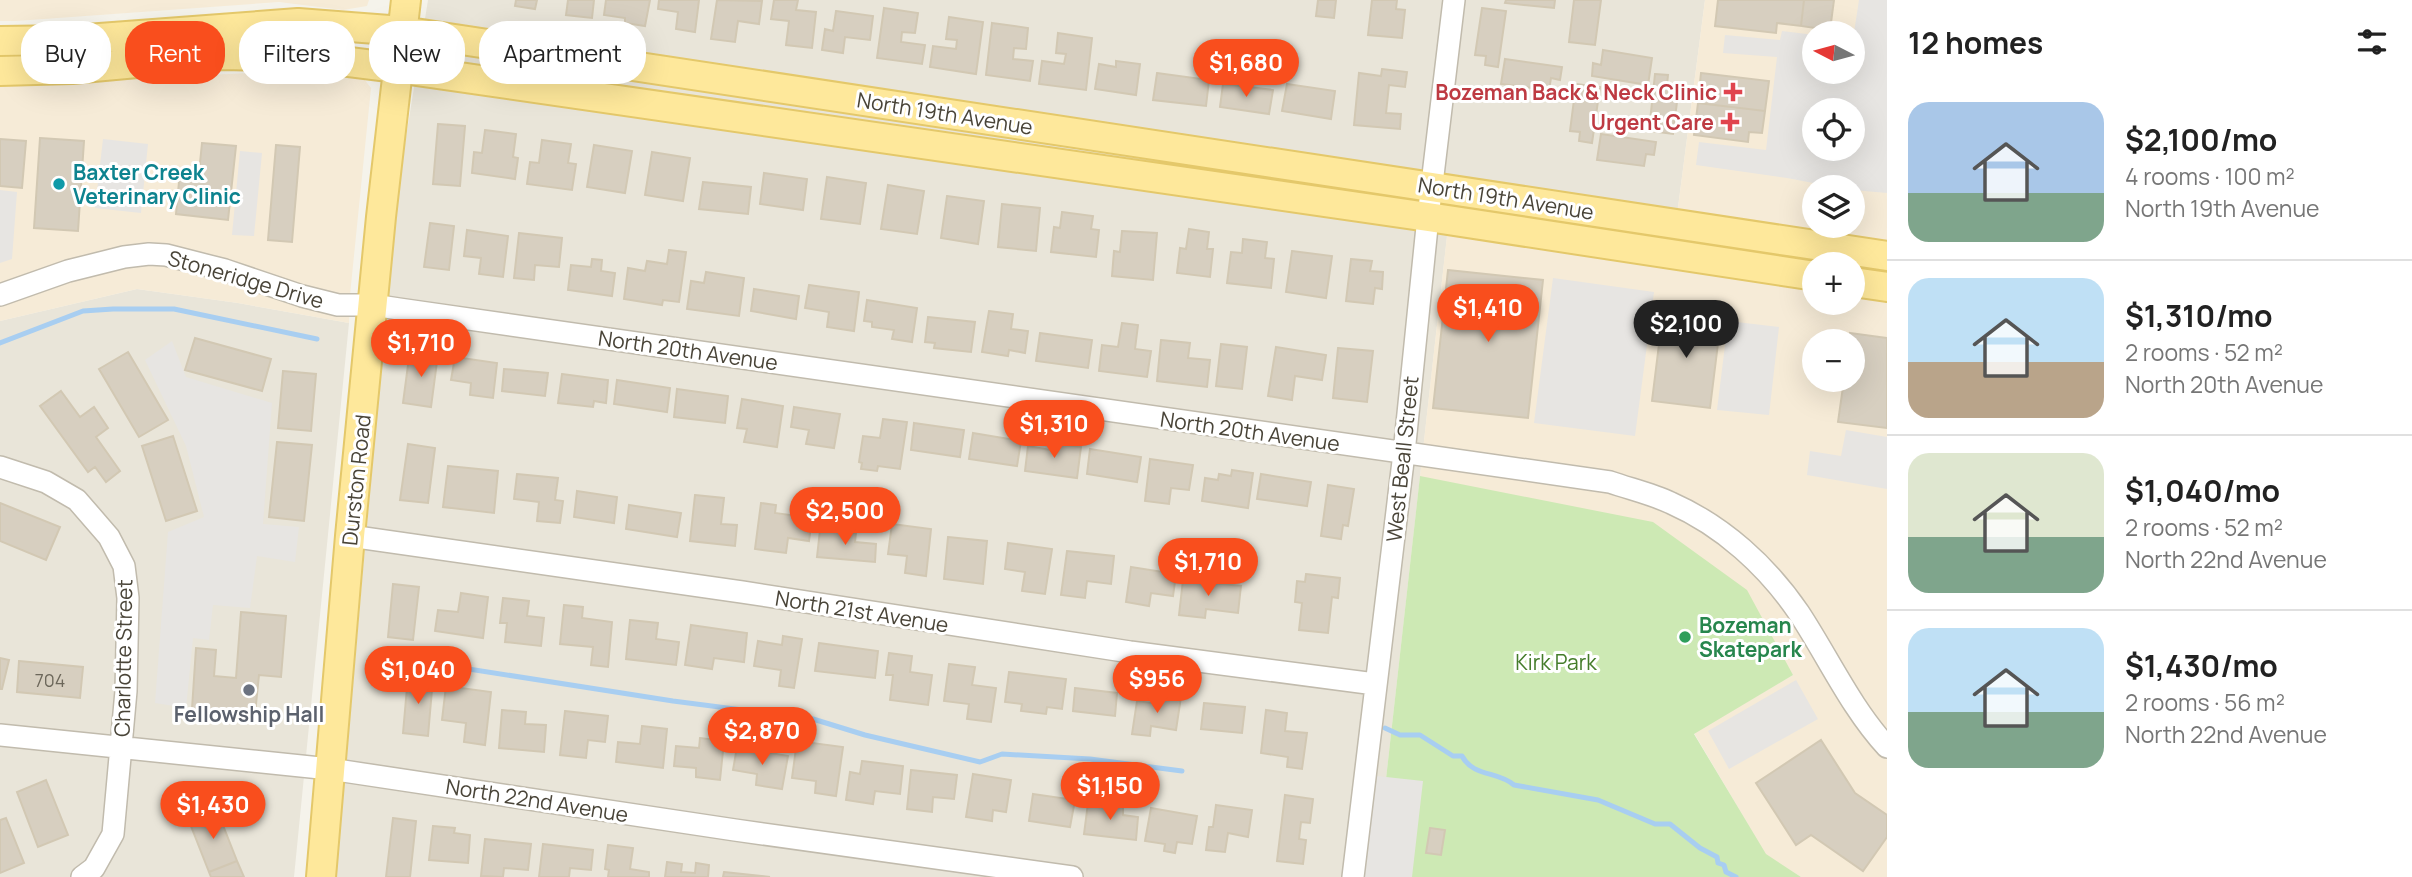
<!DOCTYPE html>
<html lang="en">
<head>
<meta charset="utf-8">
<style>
  :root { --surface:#fff; --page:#f2f2f2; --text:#222; --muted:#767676; --line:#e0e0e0; --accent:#f94e1d }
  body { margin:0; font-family:Manrope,sans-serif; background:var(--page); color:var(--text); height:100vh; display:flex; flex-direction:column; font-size:26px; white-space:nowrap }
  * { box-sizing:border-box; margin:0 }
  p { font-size:23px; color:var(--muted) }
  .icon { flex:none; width:38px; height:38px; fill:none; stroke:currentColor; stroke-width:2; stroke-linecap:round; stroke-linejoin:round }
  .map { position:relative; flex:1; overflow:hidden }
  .panel { display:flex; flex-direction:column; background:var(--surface); width:525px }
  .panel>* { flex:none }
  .banner { position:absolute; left:21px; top:21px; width:665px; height:63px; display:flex; gap:14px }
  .needle { width:46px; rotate:276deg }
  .controls { position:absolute; left:1802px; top:21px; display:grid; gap:14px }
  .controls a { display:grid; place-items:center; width:63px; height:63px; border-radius:50%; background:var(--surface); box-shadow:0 7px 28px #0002; font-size:35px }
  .price { position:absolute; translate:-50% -60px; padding:0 16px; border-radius:24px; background:var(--accent); color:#fff; font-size:23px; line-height:46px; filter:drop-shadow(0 2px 4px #0008) }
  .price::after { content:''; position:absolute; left:50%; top:42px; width:21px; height:16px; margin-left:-10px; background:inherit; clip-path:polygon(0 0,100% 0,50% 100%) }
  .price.on { background:#222; color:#fff }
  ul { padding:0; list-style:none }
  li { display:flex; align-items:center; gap:21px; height:175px; padding:0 21px }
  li+li { border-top:2px solid var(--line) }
  li span { display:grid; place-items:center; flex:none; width:196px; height:140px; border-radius:21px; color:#555 }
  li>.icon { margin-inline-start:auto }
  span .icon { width:84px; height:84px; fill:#fffc; stroke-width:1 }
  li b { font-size:30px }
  h2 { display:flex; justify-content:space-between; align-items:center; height:84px; padding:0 21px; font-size:30px }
  .tag { padding:0 24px; border-radius:28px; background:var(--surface); box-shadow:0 7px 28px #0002; font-size:24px; line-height:63px }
  .tag.on { background:var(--accent); color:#fff }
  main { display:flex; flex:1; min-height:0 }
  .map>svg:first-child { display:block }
  .residential { fill:#e9e5d9 }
  .commercial { fill:#f6ebd7; fill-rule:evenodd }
  .green { fill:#cde9b4 }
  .parking { fill:#e7e5e2; fill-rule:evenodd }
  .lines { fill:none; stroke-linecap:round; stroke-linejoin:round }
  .stream { stroke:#a8cef1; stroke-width:5 }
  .building { fill:#d7cfc0; stroke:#d2c8b3; stroke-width:2 }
  .minor-casing { stroke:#c1bbad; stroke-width:24 }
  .major-casing { stroke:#e4c86a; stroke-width:32 }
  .minor { stroke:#fff; stroke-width:21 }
  .major { stroke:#fee89b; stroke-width:28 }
  .health-dot { fill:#e0444e; stroke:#fff; stroke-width:2.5 }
  .culture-dot { fill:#0f9aa8; stroke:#fff; stroke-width:2.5 }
  .leisure-dot { fill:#2e9e5b; stroke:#fff; stroke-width:2.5 }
  .worship-dot { fill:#6b7280; stroke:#fff; stroke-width:2.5 }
  .labels { text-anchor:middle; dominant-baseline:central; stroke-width:6; stroke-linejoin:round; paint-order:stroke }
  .number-label { font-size:18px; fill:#6c675a }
  .health-label { font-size:21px; font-weight:bold; fill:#be3a42; stroke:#fff; text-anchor:end }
  .street-label { font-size:21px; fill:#494438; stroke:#fff }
  .culture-label { font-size:21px; font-weight:bold; fill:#0d838f; stroke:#fff; text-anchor:start }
  .leisure-label { font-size:21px; font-weight:bold; fill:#27864d; stroke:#fff; text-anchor:start }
  .park-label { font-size:21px; fill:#447c2a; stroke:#fff }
  .worship-label { font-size:21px; font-weight:bold; fill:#5b616d; stroke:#fff }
</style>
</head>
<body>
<main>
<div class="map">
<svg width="1887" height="877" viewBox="0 0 1887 877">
  <rect width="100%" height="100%" fill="#f5f3eb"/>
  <!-- residential -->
  <path class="residential" d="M428,0H1705L1674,238L1451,201L1375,877H336L395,206Z
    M137,289L238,303L349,323L294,877H0V321Z"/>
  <!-- commercial -->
  <path class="commercial" d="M0,0H369L367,6L343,10L279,2L16,21H0Z
    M1705,0H1887V877H1801L1766,855L1694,733L1793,675L1420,476L1451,200L1674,238ZM1815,33H1853V72H1815ZM1815,110H1853V149H1815ZM1815,187H1853V226H1815ZM1815,264H1853V303H1815ZM1815,341H1853V380H1815Z
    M339,69L364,79L371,88L350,295L349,323L238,303L137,289L0,321V81L98,80Z"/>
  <!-- green -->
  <path class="green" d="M1420,476L1653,522L1747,590L1793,675L1694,734L1766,854L1801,877H1375Z"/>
  <!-- parking -->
  <path class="parking" d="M1859,0H1887V193L1853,190V187H1834L1787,178L1696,165L1699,142L1766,150L1777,57L1723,53L1725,35L1780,40L1782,31L1815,35V72H1853V39ZM1815,110H1853V149H1815Z
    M103,139L148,144L141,213L95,208Z
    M240,151L262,153L254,236L232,235Z
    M0,190L17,192L12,259L0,263Z
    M1553,278L1654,292L1635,436L1534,423Z
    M1728,321L1779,327L1769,415L1717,410Z
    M172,341L186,377L272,403L263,524L299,527L295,562L257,556L250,608L213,605L209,640L193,638L186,708L155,703L168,532L204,517L186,446L145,360Z
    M1846,430L1887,437V489L1807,475L1810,451L1841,456Z
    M1796,680L1818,719L1729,769L1708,731Z
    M1377,776L1423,781L1412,877H1364Z"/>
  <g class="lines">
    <!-- stream -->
    <path class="stream" d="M0,343L83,311L113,309H174L317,339
      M386,656L673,701L813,719L865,735L980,762L1002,754L1090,759L1182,771
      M1385,728L1400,735H1420L1453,756H1462C1473,777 1498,771 1514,785L1598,800L1655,824H1670L1700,848L1717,857L1718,863L1724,865L1726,872L1736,877"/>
  </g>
  <!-- building -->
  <path class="building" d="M516,0H537L535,9L515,6Z
    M568,0H594L592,18L566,15Z
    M606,0H650L645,26L625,23V18L604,15Z
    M659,0H699L695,32L676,29L678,12L658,9Z
    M717,0L762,1L759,24L738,21L735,42L711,39Z
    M774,0H798L796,10L816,12L812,48L786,45L789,21L771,19Z
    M1318,0H1336L1334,18L1316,16Z
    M1372,0H1397L1396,9L1405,10L1402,38L1368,35Z
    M1506,0H1555L1554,8L1505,3Z
    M1574,0H1601L1595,45L1569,42Z
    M1718,0H1804L1801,26L1777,23L1776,33L1715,26Z
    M1804,0H1834L1830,30L1801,26Z
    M884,8L918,13L915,33L902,32L901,42L925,45L922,64L877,58Z
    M1482,8L1506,11L1498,67L1485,65L1486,56L1475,55Z
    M836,11L873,16L870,40L845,37L843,53L822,50L825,29L833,31Z
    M949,17L983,22L976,74L930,67L933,46L956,49L957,40L946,39Z
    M992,23L1028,28L1026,49L1014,48L1013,59L1033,61L1030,81L986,75Z
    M1058,33L1092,38L1086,90L1039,84L1042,61L1064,64L1066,54L1056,53Z
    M1603,50L1652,58L1648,85L1592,76L1593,63L1601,65Z
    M1505,59L1562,67L1560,80L1551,78L1549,90L1501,84Z
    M1116,61L1140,64L1136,95L1095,89L1099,64L1116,67Z
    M1382,69L1407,72L1405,87L1389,85L1386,113L1401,114L1400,129L1354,125L1359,73L1381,76Z
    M1157,73L1209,80L1206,106L1153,100Z
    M1701,73L1769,81L1765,111L1698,103Z
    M1655,74L1668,75L1667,85L1679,86L1673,134L1649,131Z
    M1223,84L1273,90L1269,114L1220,107Z
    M1287,84L1335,91L1331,119L1282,111Z
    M1576,84L1600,87L1592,143L1579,141L1580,132L1570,131Z
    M1698,103L1765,111L1762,133L1749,132L1748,142L1694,135Z
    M438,124L465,126L460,186L433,184Z
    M485,130L516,134L513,157L518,158L515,179L472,173L474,152L482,153Z
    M1601,134L1656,142L1654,155L1646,154L1644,166L1597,160Z
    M40,138L84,141L78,231L34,228Z
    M0,139L26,141L22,188L0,186Z
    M542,140L571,144L568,163L576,164L572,190L527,184L530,162L539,163Z
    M202,143L236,146L228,220L176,214L180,171L199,173Z
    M276,145L300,147L292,242L268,240Z
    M594,145L632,151L625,193L587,187Z
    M652,152L690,158L683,201L645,195Z
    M764,173L807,179L803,210L760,204Z
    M827,177L866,183L860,224L821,219Z
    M703,182L751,187L748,214L699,209Z
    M888,185L924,191L917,234L881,229Z
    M947,196L984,201L978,244L941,238Z
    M1002,204L1040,208L1036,251L998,247Z
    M1062,212L1093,216L1091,229L1099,230L1096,257L1051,252L1054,227L1060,228Z
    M430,223L454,226L449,270L424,267Z
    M1189,229L1209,232L1207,249H1213L1210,277L1177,273L1180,248L1186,249Z
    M467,230L508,236L503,277L479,274L481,258L464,256Z
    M1122,231L1157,233L1153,280L1112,276L1114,251L1120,252Z
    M519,233L562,238L559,267L535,265L534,280L514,278Z
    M1243,239L1267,242L1265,258L1274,259L1271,288L1227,283L1231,252L1242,253Z
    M669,250L686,252L679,302L663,300L662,305L624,299L628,268L645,271L647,261L667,264Z
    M1292,251L1332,256L1326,298L1286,292Z
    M592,259L602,260L601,271L615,273L612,296L568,290L571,265L591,267Z
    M1351,259L1372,261L1370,271L1383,272L1382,289L1375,288L1373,304L1346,301Z
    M1448,270L1543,280L1528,418L1433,408Z
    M706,272L744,278L739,316L687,309L691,281L704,283Z
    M809,285L859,292L854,331L827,327L829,312L805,308Z
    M754,289L799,296L796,319L751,311Z
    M867,300L917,308L912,342L892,339L894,330L872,327V322L864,321Z
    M989,311L1013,314L1011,329L1028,331L1025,353L1009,350L1008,356L982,352Z
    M1663,312L1721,319L1710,408L1652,401Z
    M928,317L975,322L971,352L934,348L935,343L925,342Z
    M1122,323L1138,325L1135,349L1151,351L1147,377L1099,371L1102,345L1118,347Z
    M1040,333L1092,340L1088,368L1036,361Z
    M1850,333L1887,338V428L1838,422L1844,380H1853V341H1849Z
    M195,338L271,359L262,391L185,370Z
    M1161,340L1190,343L1188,358L1210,360L1207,387L1157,381Z
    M1221,344L1247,347L1242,389L1216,386Z
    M1276,347L1326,355L1322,380L1295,376L1292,400L1268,396Z
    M1338,348L1373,351L1367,402L1333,398Z
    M410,350L438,354L431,407L403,403Z
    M128,352L168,420L139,437L99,369Z
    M455,357L497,363L493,398L470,395L471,383L451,380Z
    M504,369L548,373L545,396L502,391Z
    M283,371L316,374L311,431L278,428Z
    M562,374L608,380L606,403L594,401L593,407L558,403Z
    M617,380L670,388L667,412L614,404Z
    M677,389L728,396L725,423L674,417Z
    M61,391L80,417L94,407L108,428L96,437L120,471L106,482L95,467L88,472L40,406Z
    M742,399L783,406L777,447L744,442L747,429L737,428Z
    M794,407L840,414L834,448L806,444L809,430L791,427Z
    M883,419L907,422L900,469L878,466L877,471L861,469L862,463L859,462L863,436L880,438Z
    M914,423L964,430L960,457L911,450Z
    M973,433L1021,441L1017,466L969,459Z
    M173,436L197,511L166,521L142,446Z
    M277,442L312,445L304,521L269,517Z
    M1051,443L1081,447L1077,478L1025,471L1028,446L1050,450Z
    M408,444L435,448L428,503L400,500Z
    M1090,449L1141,457L1137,482L1087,474Z
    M1150,459L1193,465L1189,490L1171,488L1169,504L1145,501Z
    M448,466L498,471L494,513L443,507Z
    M1232,470L1253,473L1248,508L1202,501L1205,478L1218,480L1219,474L1231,476Z
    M517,474L558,478L555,500L563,501L560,523L537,521L539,502L514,499Z
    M1261,474L1311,482L1307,506L1257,499Z
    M1328,485L1354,489L1348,526L1343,525L1341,539L1321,536Z
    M577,491L617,497L614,523L574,517Z
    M695,495L724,498L721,524L737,525L735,546L690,541Z
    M0,503L60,527L46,560L0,541Z
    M761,503L776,505L775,513L812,518L809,541L788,538L786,553L755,549Z
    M629,505L681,513L677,537L626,529Z
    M892,524L931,529L926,576L905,573L907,556L888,554Z
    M820,530L856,533L855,542L876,544L875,562L817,557Z
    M948,537L987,541L983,584L944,579Z
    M1008,543L1052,549L1045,594L1022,591L1025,572L1005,569Z
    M1067,551L1114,556L1111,584L1087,581L1085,598L1061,595Z
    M1131,567L1176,574L1173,596L1151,593L1149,606L1126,602Z
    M1306,574L1340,578L1338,598L1332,597L1328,633L1299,630L1302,603L1295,602L1297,581L1305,582Z
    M1183,580L1241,586L1238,613L1206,609L1205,618L1179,615Z
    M393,584L419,587L413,640L388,637Z
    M461,593L488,597L483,638L435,631L438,610L458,612Z
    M503,598L529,601L527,616L544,618L541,646L505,642L507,623H500Z
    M564,605L583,607L582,618L612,622L608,667L591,665L593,647L560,644Z
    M241,612L286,616L281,677L259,675L255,714L192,709L196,648L216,650L214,676L236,678Z
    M630,620L658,623L656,639L679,642L676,665L626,659Z
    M691,625L747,633L744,662L714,658L712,669L685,665Z
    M783,636L802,639L794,688L779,686L781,670L754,666L758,641L782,645Z
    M819,643L878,651L875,678L815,671Z
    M889,653L912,656L910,672L932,675L928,705L890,700L893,675H886Z
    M0,658L9,660L2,689H0Z
    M19,661L83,667L80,698L17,692Z
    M949,664L975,667L972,685L996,688L991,722L967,719L969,704L944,701Z
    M1009,672L1066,679L1062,709L1047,707L1046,714L1021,711L1022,704L1005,702Z
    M408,676L433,678L428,736L403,733Z
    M446,686L491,692L485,745L464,742L466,723L442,720Z
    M1075,688L1117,693L1115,716L1073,711Z
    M1160,694L1181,697L1176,730L1151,726L1150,736L1132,734L1137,701L1159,704Z
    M1204,703L1245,707L1242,733L1201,729Z
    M502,710L526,712L525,724L546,725L544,752L499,748Z
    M1266,710L1287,713L1285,731L1307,733L1302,769L1287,767L1288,757L1261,753Z
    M565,711L608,716L605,742L588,740L586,758L560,755Z
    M642,726L667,729L663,768L616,762L618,742L640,744Z
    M700,738L724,741L720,780L696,777V768L674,766L676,746L699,748Z
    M1821,740L1855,793L1887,815V837L1863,871L1811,835L1796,845L1756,783Z
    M797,741L843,747L836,796L815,793L816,781L792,778Z
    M737,747L788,756L782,789L756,785L757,774L733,770Z
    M862,761L903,766L900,794L875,791L873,804L846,800L850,772L860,774Z
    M911,770L957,775L954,799L933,797L932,812L907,809Z
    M973,774L1011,780L1006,812L993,810L992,821L966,817Z
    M46,780L68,835L38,847L17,792Z
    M1033,794L1075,800L1070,827L1029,821Z
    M1285,795L1313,799L1310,823L1301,822L1299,839L1306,840L1303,864L1277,861Z
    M1088,803L1123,807V815L1138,817L1136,840L1084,834Z
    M1216,805L1252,810L1248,837L1228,833L1225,852L1206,850L1209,827H1213Z
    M1151,808L1197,816L1192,844L1177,842L1175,853L1164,851L1165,844L1145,841Z
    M217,810L237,861L209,872L189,821Z
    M6,818L24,863L0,873V820Z
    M393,818L416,821L410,877H386Z
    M433,826L455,828L454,833L470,835L468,863L429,860Z
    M1430,828L1445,830L1441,855L1426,853Z
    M485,839L531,844L528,870L504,868L503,877L481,876Z
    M543,844L593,850L591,870L570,868L569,877H539Z
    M608,845L633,848L630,869L649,872V877H608L609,870L605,869Z
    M237,861L244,877H211L209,872Z
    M667,862L682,864L681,872L695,873L696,863L709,865L708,877H665Z
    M724,872L770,877H723Z"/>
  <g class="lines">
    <defs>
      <path id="minor" d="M0,295L68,271L124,257L149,254L166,255L225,270L302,296L338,305H373L399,309L1610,482C1630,489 1652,494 1671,503C1723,526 1767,566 1799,613C1828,657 1851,708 1887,747
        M0,467L46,482L77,500L109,537L124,566L128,598L126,691L113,834L94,868L82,877
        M350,536L742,592L1130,652L1375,684
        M0,735L330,769L735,830L1072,877
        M1353,877L1404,453L1428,217L1454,0"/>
      <path id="major" d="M0,41L73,40L298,23L402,31L1887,256
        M0,71L72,69L223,55L309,57L397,68L1428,217L1815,276
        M1853,282L1887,287
        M321,877L350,536L381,217L406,0"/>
    </defs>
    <!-- minor casing -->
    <use href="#minor" class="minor-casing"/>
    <!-- major casing -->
    <use href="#major" class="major-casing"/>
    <!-- minor -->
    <use href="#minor" class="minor"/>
    <!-- major -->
    <use href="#major" class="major"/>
  </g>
  <!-- markers -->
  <g class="health-dot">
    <path d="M1729.5 81.5h7v7h7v7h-7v7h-7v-7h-7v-7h7z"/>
    <path d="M1726.5 111.5h7v7h7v7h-7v7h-7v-7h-7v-7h7z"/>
  </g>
  <circle class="culture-dot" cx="59" cy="184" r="7"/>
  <circle class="leisure-dot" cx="1685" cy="637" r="7"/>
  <circle class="worship-dot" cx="249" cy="690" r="7"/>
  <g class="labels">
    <!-- number labels -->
    <g class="number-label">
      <text x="50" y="680">704</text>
    </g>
    <!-- health labels -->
    <g class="health-label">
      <text x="1717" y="92">Bozeman Back &amp; Neck Clinic</text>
      <text x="1714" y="122">Urgent Care</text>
    </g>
    <!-- street labels -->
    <g class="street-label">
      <text transform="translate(945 113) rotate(9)">North 19th Avenue</text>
      <text transform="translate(1506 198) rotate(9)">North 19th Avenue</text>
      <text transform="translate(246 279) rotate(16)">Stoneridge Drive</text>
      <text transform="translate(688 350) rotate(8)">North 20th Avenue</text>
      <text transform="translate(1250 431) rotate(8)">North 20th Avenue</text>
      <text transform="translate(1402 459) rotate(-84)">West Beall Street</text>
      <text transform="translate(356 480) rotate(-84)">Durston Road</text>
      <text transform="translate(862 611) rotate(9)">North 21st Avenue</text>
      <text transform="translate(123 658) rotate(-89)">Charlotte Street</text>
      <text transform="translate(537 800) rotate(9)">North 22nd Avenue</text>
    </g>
    <!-- culture labels -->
    <g class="culture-label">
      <text x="73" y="172">Baxter Creek<tspan x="73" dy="24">Veterinary Clinic</tspan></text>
    </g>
    <!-- leisure labels -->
    <g class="leisure-label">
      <text x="1699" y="625">Bozeman<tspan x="1699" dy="24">Skatepark</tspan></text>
    </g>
    <!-- park labels -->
    <g class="park-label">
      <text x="1556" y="662">Kirk Park</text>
    </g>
    <!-- worship labels -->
    <g class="worship-label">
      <text x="249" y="714">Fellowship Hall</text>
    </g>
  </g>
</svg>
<div class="controls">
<a><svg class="needle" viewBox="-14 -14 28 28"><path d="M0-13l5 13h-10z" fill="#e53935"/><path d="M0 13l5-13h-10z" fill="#767676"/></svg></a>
<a><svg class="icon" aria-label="locate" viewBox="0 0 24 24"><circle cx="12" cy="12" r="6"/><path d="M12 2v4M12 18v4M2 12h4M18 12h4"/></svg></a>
<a><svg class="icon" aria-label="layers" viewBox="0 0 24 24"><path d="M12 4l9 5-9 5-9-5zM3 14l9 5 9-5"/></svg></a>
<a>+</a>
<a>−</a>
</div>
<b class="price" style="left:1246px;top:99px">$1,680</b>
<b class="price" style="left:1488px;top:344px">$1,410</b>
<b class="price on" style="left:1686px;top:360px">$2,100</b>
<b class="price" style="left:421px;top:379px">$1,710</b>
<b class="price" style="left:1054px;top:460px">$1,310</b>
<b class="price" style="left:845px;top:547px">$2,500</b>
<b class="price" style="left:1208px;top:598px">$1,710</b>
<b class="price" style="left:418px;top:706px">$1,040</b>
<b class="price" style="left:1157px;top:715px">$956</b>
<b class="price" style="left:762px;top:767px">$2,870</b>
<b class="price" style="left:1110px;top:822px">$1,150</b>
<b class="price" style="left:213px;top:841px">$1,430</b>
<div class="banner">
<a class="tag">Buy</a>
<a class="tag on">Rent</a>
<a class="tag">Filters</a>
<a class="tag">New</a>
<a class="tag">Apartment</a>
</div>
</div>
<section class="panel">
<h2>12 homes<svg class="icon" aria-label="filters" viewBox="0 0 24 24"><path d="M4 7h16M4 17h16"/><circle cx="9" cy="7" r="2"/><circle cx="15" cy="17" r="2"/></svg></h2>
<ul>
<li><span style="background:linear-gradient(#a9c7e8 65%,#7fa58c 0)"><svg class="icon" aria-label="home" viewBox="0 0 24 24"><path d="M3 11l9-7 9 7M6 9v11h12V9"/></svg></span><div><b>$2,100/mo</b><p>4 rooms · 100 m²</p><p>North 19th Avenue</p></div></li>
<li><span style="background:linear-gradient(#bfe0f5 60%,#b9a48a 0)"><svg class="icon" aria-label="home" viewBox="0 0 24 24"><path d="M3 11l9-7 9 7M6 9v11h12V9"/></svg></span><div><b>$1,310/mo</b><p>2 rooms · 52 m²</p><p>North 20th Avenue</p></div></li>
<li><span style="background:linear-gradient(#dfe7d0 60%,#7fa58c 0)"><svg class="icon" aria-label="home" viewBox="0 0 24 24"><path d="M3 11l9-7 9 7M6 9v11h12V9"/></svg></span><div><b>$1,040/mo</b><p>2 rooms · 52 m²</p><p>North 22nd Avenue</p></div></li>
<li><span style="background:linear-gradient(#bfe0f5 60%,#7fa58c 0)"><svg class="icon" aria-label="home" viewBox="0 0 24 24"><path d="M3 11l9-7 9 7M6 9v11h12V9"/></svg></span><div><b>$1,430/mo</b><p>2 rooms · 56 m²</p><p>North 22nd Avenue</p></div></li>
</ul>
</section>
</main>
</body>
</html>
